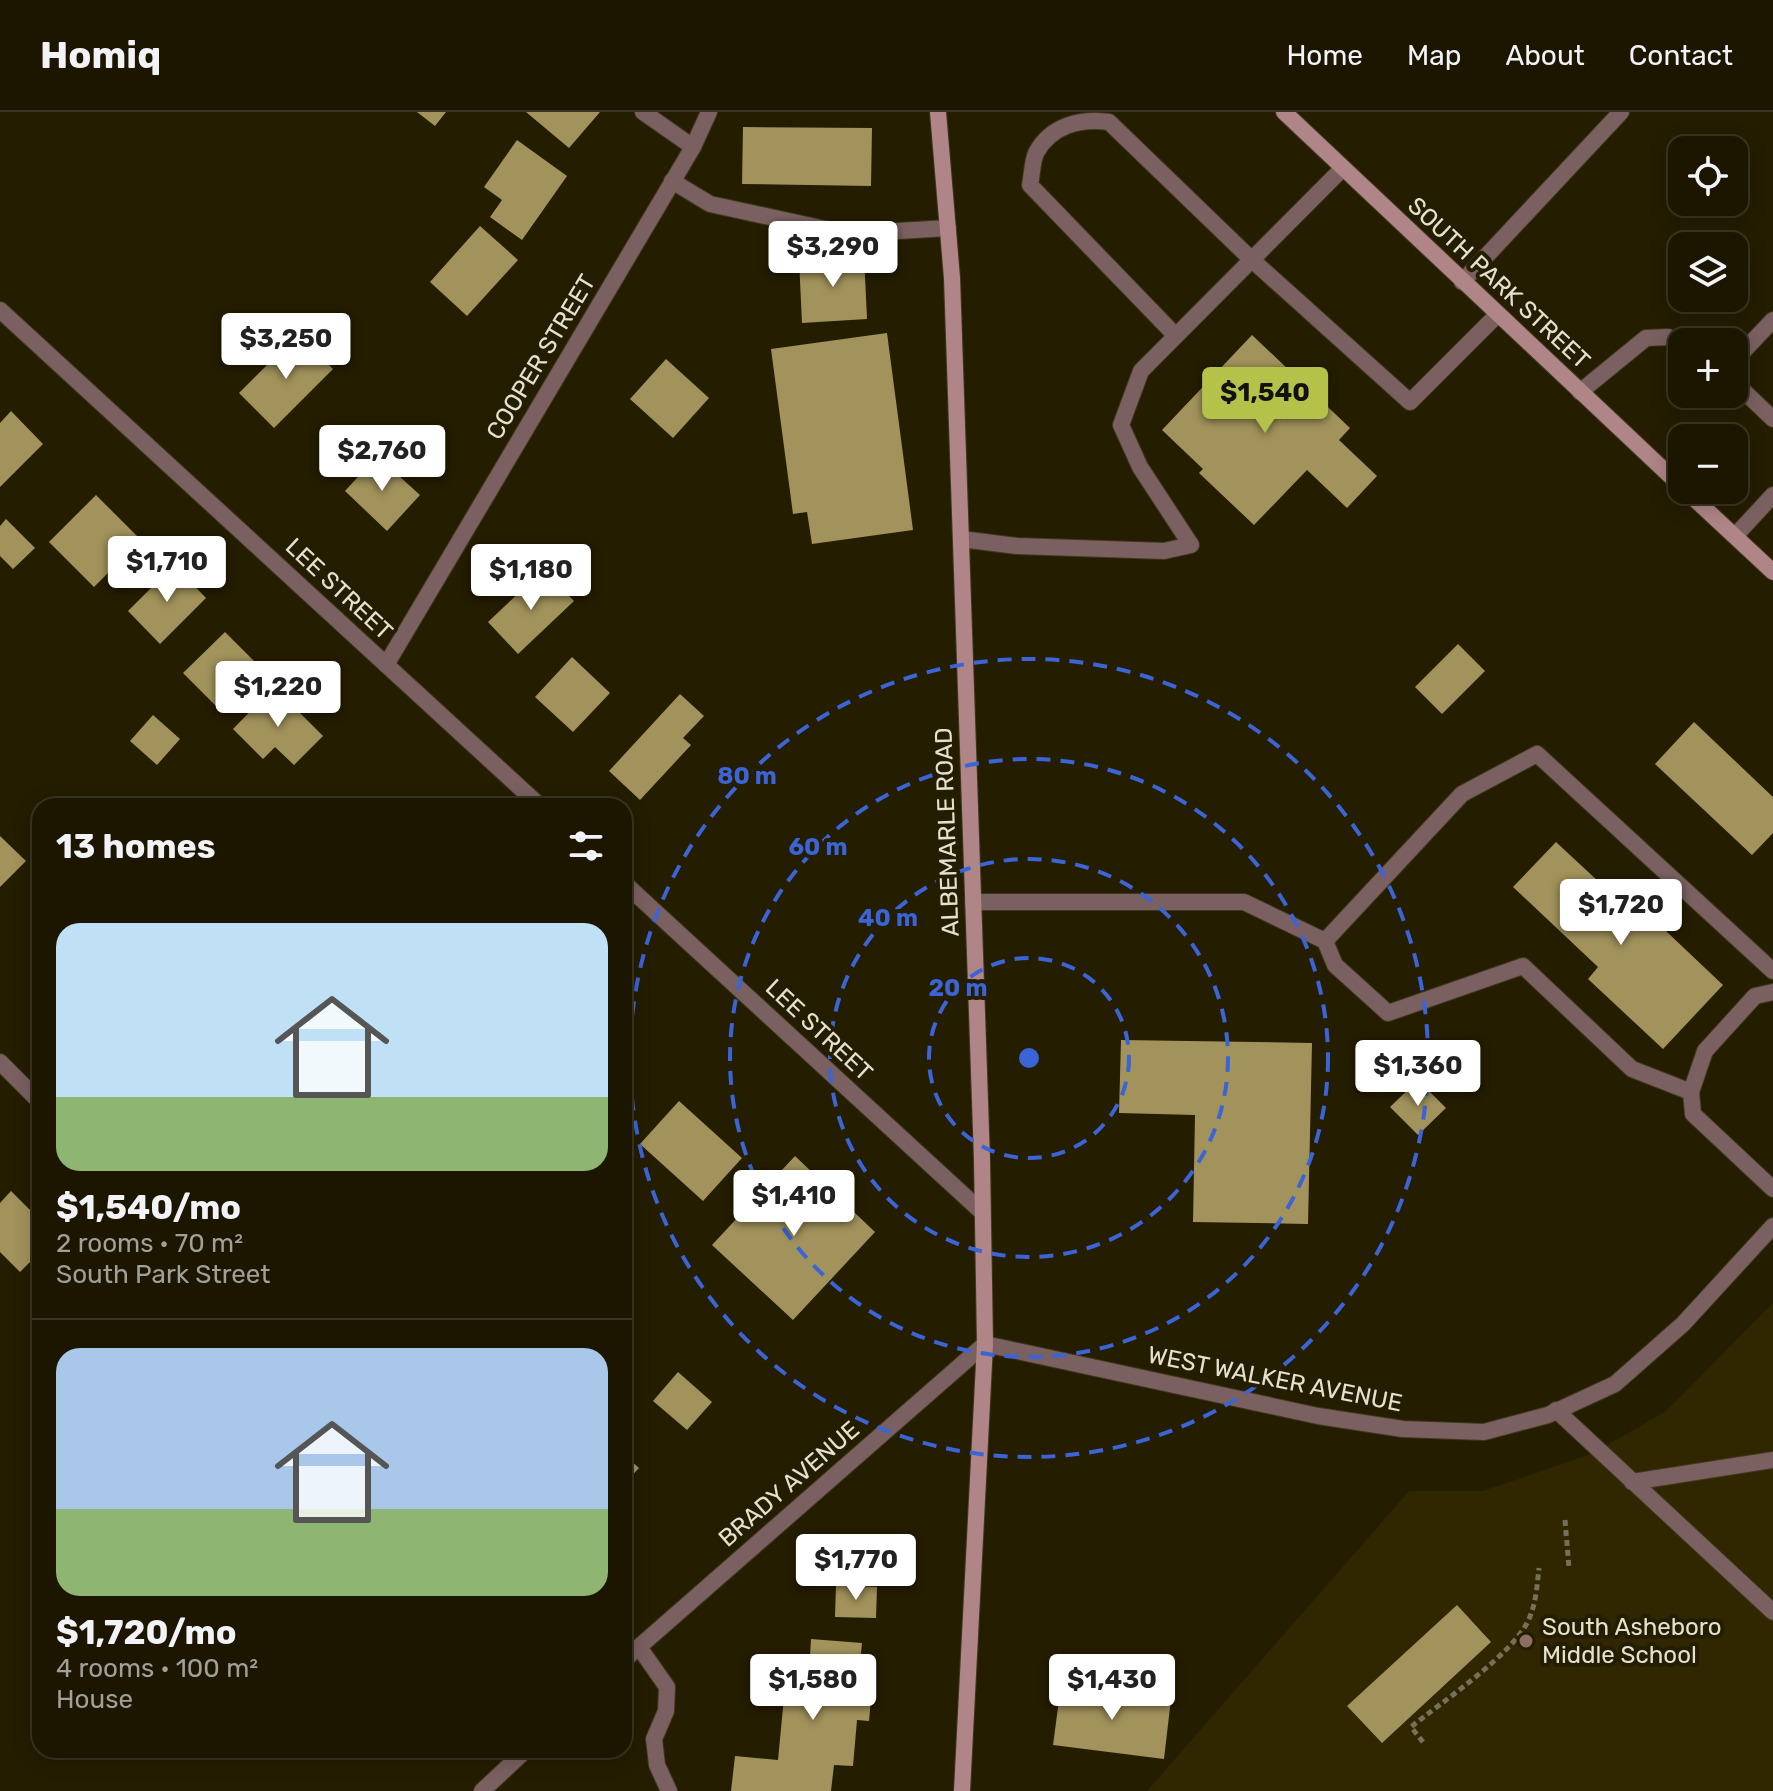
<!DOCTYPE html>
<html lang="en">
<head>
<meta charset="utf-8">
<style>
  :root { --surface:#1c1600; --page:#251f0a; --text:#f1f3f6; --muted:#a09f99; --line:#3a3522; --accent:#b4c24a }
  body { margin:0; font-family:Rubik,sans-serif; background:var(--page); color:var(--text); height:100vh; display:flex; flex-direction:column; font-size:30px; white-space:nowrap }
  * { box-sizing:border-box; margin:0 }
  p { font-size:26px; color:var(--muted) }
  .icon { flex:none; width:44px; height:44px; fill:none; stroke:currentColor; stroke-width:2; stroke-linecap:round; stroke-linejoin:round }
  .map { position:relative; flex:1; overflow:hidden }
  .side { position:absolute; left:32px; top:686px; width:600px; height:960px; display:flex; flex-direction:column; background:var(--surface); border-radius:24px; box-shadow:0 4px 20px #0003,0 0 0 2px var(--line) }
  .side>* { flex:none }
  .controls { position:absolute; left:1668px; top:24px; display:grid; gap:16px }
  .controls a { display:grid; place-items:center; width:80px; height:80px; border-radius:16px; background:var(--surface); box-shadow:0 4px 20px #0003,0 0 0 2px var(--line); font-size:40px }
  .price { position:absolute; translate:-50% -68px; padding:0 18px; border-radius:8px; background:#fff; color:#222; font-size:26px; line-height:52px; filter:drop-shadow(0 2px 4px #0008) }
  .price::after { content:''; position:absolute; left:50%; top:48px; width:24px; height:18px; margin-left:-12px; background:inherit; clip-path:polygon(0 0,100% 0,50% 100%) }
  .price.current { background:var(--accent); color:#111 }
  ul { padding:0; list-style:none }
  li { display:grid; align-content:center; gap:16px; height:424px; padding:0 24px }
  li+li { border-top:2px solid var(--line) }
  li span { display:grid; place-items:center; height:248px; border-radius:24px; color:#555 }
  li>.icon { margin-inline-start:auto }
  span .icon { width:144px; height:144px; fill:#fffc; stroke-width:1 }
  li b { font-size:34px }
  h2 { display:flex; justify-content:space-between; align-items:center; height:96px; padding:0 24px; font-size:34px }
  header { display:flex; align-items:center; gap:48px; box-sizing:border-box; height:112px; padding:0 40px; background:var(--surface); border-bottom:2px solid var(--line) }
  header strong { font-size:38px }
  nav { display:flex; gap:44px; margin-inline-start:auto; font-size:28px }
  .map>svg:first-child { display:block }
  .built { fill:#302600 }
  .building { fill:#a2935c }
  .lines { fill:none; stroke-linecap:round; stroke-linejoin:round }
  .service-casing { stroke:#40381d; stroke-width:18 }
  .minor-casing { stroke:#40381d; stroke-width:18 }
  .tertiary-casing { stroke:#40381d; stroke-width:18 }
  .secondary-casing { stroke:#40381d; stroke-width:18 }
  .path { stroke:#777058; stroke-width:5; stroke-dasharray:6 4; stroke-linecap:butt }
  .service { stroke:#7a6061; stroke-width:16 }
  .minor { stroke:#7a6061; stroke-width:16 }
  .tertiary { stroke:#7a6061; stroke-width:16 }
  .secondary { stroke:#af8587; stroke-width:16 }
  .ring { fill:none; stroke:#3b64d7; stroke-width:4; stroke-dasharray:14 10 }
  .education-dot { fill:#8d6e63; stroke:#251d00; stroke-width:3 }
  .labels { text-anchor:middle; dominant-baseline:central; stroke-width:8; stroke-linejoin:round; paint-order:stroke }
  .street-label { font-size:24px; fill:#e5e1d0; stroke:#251d00 }
  .poi-label { font-size:24px; fill:#e5e1d0; stroke:#251d00; text-anchor:start }
  .centre { fill:#3b64d7; stroke:#251d00; stroke-width:4 }
  .ring-label { font-size:24px; text-anchor:middle; font-weight:bold; fill:#3b64d7; stroke:#251d00; stroke-width:8; stroke-linejoin:round; paint-order:stroke }
</style>
</head>
<body>
<header>
<strong>Homiq</strong>
<nav><a>Home</a><a>Map</a><a>About</a><a>Contact</a></nav>
</header>
<div class="map">
<svg width="1773" height="1679" viewBox="0 0 1773 1679">
  <rect width="100%" height="100%" fill="#251d00"/>
  <!-- built -->
  <path class="built" d="M1773,1191V1679H1147L1409,1379H1483L1594,1341L1666,1299Z"/>
  <!-- building -->
  <path class="building" d="M417,0H446L435,14Z
    M526,0H600L569,36Z
    M743,15L872,16L871,74L742,72Z
    M517,28L567,64L522,128L490,105L502,88L484,75Z
    M480,114L518,148L467,204L430,170Z
    M864,143L867,207L802,211L799,147Z
    M887,221L913,418L812,432L807,400L793,402L771,237Z
    M298,222L333,257L274,316L239,281Z
    M1252,223L1350,316L1339,328L1377,364L1347,396L1307,358L1254,413L1199,361L1203,357L1162,318Z
    M666,247L709,286L673,326L630,287Z
    M11,299L43,332L0,375V311Z
    M377,344L420,383L387,419L345,379Z
    M96,383L141,428L94,475L49,430Z
    M6,407L35,436L13,457L0,444V414Z
    M174,453L206,486L160,532L128,499Z
    M544,457L574,489L518,542L488,510Z
    M225,520L260,555L218,596L183,561Z
    M1458,532L1485,559L1442,602L1415,575Z
    M572,545L610,581L573,620L535,585Z
    M274,575L323,624L294,653L275,635L263,647L233,617Z
    M680,582L704,604L683,626L691,633L640,688L609,659Z
    M153,603L180,627L157,653L130,629Z
    M1694,610L1773,685V721L1752,743L1655,652Z
    M0,724L26,749L0,775Z
    M1556,730L1642,810L1649,803L1723,873L1663,937L1588,867L1598,855L1513,775Z
    M1121,928L1312,931L1308,1112L1193,1110L1195,1003L1119,1001Z
    M1418,968L1446,996L1418,1023L1390,995Z
    M679,989L742,1046L703,1089L640,1032Z
    M795,1044L875,1120L793,1208L712,1133Z
    M11,1079L40,1108V1140L20,1160L0,1140V1091Z
    M678,1260L712,1290L687,1318L653,1289Z
    M624,1343L639,1356L624,1372Z
    M836,1473L877,1475L876,1506L835,1505Z
    M1457,1493L1491,1530L1382,1631L1347,1594Z
    M811,1527L862,1531L858,1574L872,1575L869,1609L857,1608L853,1654L834,1653L831,1679H731L735,1644L778,1648L788,1543L810,1544Z
    M1061,1573L1171,1587L1164,1647L1053,1633Z"/>
  <g class="lines">
    <defs>
      <path id="service" d="M643,0L693,35
        M672,69L710,92L848,122L948,116
        M1175,223L1030,73C1032,64 1032,50 1036,41C1051,13 1081,6 1109,10L1251,147L1410,290L1497,203
        M1734,249L1773,208
        M1734,270L1773,307
        M1580,280L1646,226L1668,225L1682,232
        M1735,424L1773,383
        M961,427L1017,434L1164,439L1191,433L1140,355L1121,313L1141,259L1343,56
        M973,790H1244L1325,829
        M1773,880L1755,884L1705,939L1691,980L1693,1002L1773,1077
        M1691,980L1632,957L1523,854L1388,901L1335,853L1325,829L1462,682L1537,642L1773,859
        M1556,1298L1773,1500
        M1632,1370L1773,1348
        M639,1535L667,1575L666,1599L654,1627L657,1653L669,1679"/>
      <path id="minor" d="M1462,170L1621,0
        M0,198L540,694
        M386,553L693,35L709,0
        M624,771L982,1100
        M0,950L40,990
        M624,1548L985,1232
        M482,1679L526,1638"/>
      <path id="tertiary" d="M985,1232L1318,1304L1403,1317L1484,1320L1548,1303L1615,1272L1683,1212L1773,1114"/>
      <path id="secondary" d="M938,0L952,166L982,1048L985,1232L962,1679
        M1284,0L1682,375
        M1685,378L1773,460"/>
    </defs>
    <!-- service casing -->
    <use href="#service" class="service-casing"/>
    <!-- minor casing -->
    <use href="#minor" class="minor-casing"/>
    <!-- tertiary casing -->
    <use href="#tertiary" class="tertiary-casing"/>
    <!-- secondary casing -->
    <use href="#secondary" class="secondary-casing"/>
    <!-- path -->
    <path class="path" d="M1565,1408L1569,1456
      M1423,1630L1411,1615C1442,1590 1510,1544 1527,1511C1536,1494 1537,1474 1539,1456"/>
    <!-- service -->
    <use href="#service" class="service"/>
    <!-- minor -->
    <use href="#minor" class="minor"/>
    <!-- tertiary -->
    <use href="#tertiary" class="tertiary"/>
    <!-- secondary -->
    <use href="#secondary" class="secondary"/>
  </g>
  <!-- distance rings -->
  <g class="ring">
    <circle cx="1029" cy="946" r="100"/>
    <circle cx="1029" cy="946" r="199"/>
    <circle cx="1029" cy="946" r="299"/>
    <circle cx="1029" cy="946" r="399"/>
  </g>
  <!-- markers -->
  <circle class="education-dot" cx="1526" cy="1529" r="8"/>
  <g class="labels">
    <!-- street labels -->
    <g class="street-label">
      <text transform="translate(1499 171) rotate(43)">SOUTH PARK STREET</text>
      <text transform="translate(541 245) rotate(-59)">COOPER STREET</text>
      <text transform="translate(339 477) rotate(43)">LEE STREET</text>
      <text transform="translate(947 720) rotate(-92)">ALBEMARLE ROAD</text>
      <text transform="translate(819 918) rotate(43)">LEE STREET</text>
      <text transform="translate(1275 1267) rotate(11)">WEST WALKER AVENUE</text>
      <text transform="translate(789 1372) rotate(-41)">BRADY AVENUE</text>
    </g>
    <!-- poi labels -->
    <g class="poi-label">
      <text x="1542" y="1515">South Asheboro<tspan x="1542" dy="28">Middle School</tspan></text>
    </g>
  </g>
  <circle cx="1029" cy="946" r="12" class="centre"/>
  <g class="ring-label">
    <text x="747" y="672">80 m</text>
    <text x="818" y="743">60 m</text>
    <text x="888" y="814">40 m</text>
    <text x="958" y="884">20 m</text>
  </g>
</svg>
<div class="controls">
<a><svg class="icon" aria-label="locate" viewBox="0 0 24 24"><circle cx="12" cy="12" r="6"/><path d="M12 2v4M12 18v4M2 12h4M18 12h4"/></svg></a>
<a><svg class="icon" aria-label="layers" viewBox="0 0 24 24"><path d="M12 4l9 5-9 5-9-5zM3 14l9 5 9-5"/></svg></a>
<a>+</a>
<a>−</a>
</div>
<b class="price" style="left:833px;top:177px">$3,290</b>
<b class="price" style="left:286px;top:269px">$3,250</b>
<b class="price current" style="left:1265px;top:323px">$1,540</b>
<b class="price" style="left:382px;top:381px">$2,760</b>
<b class="price" style="left:167px;top:492px">$1,710</b>
<b class="price" style="left:531px;top:500px">$1,180</b>
<b class="price" style="left:278px;top:617px">$1,220</b>
<b class="price" style="left:1621px;top:835px">$1,720</b>
<b class="price" style="left:1418px;top:996px">$1,360</b>
<b class="price" style="left:794px;top:1126px">$1,410</b>
<b class="price" style="left:856px;top:1490px">$1,770</b>
<b class="price" style="left:813px;top:1610px">$1,580</b>
<b class="price" style="left:1112px;top:1610px">$1,430</b>
<section class="side">
<h2>13 homes<svg class="icon" aria-label="filters" viewBox="0 0 24 24"><path d="M4 7h16M4 17h16"/><circle cx="9" cy="7" r="2"/><circle cx="15" cy="17" r="2"/></svg></h2>
<ul>
<li><span style="background:linear-gradient(#bfe0f5 70%,#8fb573 0)"><svg class="icon" aria-label="home" viewBox="0 0 24 24"><path d="M3 11l9-7 9 7M6 9v11h12V9"/></svg></span><div><b>$1,540/mo</b><p>2 rooms · 70 m²</p><p>South Park Street</p></div></li>
<li><span style="background:linear-gradient(#a9c7e8 65%,#8fb573 0)"><svg class="icon" aria-label="home" viewBox="0 0 24 24"><path d="M3 11l9-7 9 7M6 9v11h12V9"/></svg></span><div><b>$1,720/mo</b><p>4 rooms · 100 m²</p><p>House</p></div></li>
</ul>
</section>
</div>
</body>
</html>
